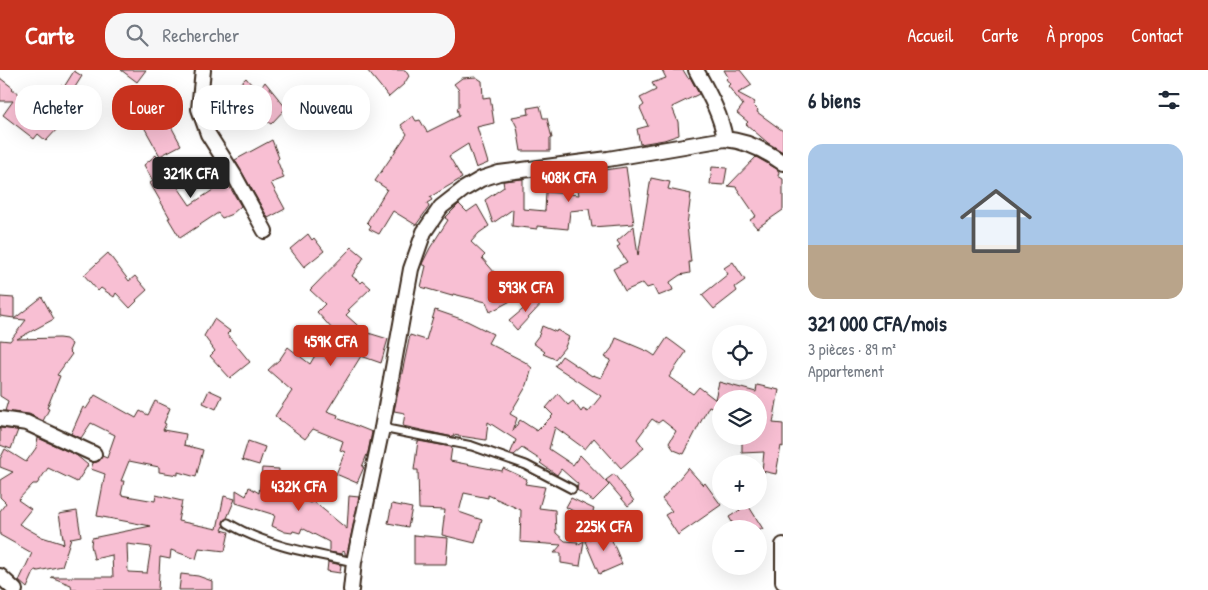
<!DOCTYPE html>
<html lang="fr">
<head>
<meta charset="utf-8">
<style>
  :root { --surface:#fff; --page:#f6f6f7; --text:#1f2937; --muted:#747a83; --line:#e0e1e3; --accent:#c8321e }
  body { margin:0; font-family:"Patrick Hand",sans-serif; background:var(--page); color:var(--text); height:100vh; display:flex; flex-direction:column; font-size:19px; white-space:nowrap }
  * { box-sizing:border-box; margin:0 }
  p { font-size:16px; color:var(--muted) }
  .icon { flex:none; width:28px; height:28px; fill:none; stroke:currentColor; stroke-width:2; stroke-linecap:round; stroke-linejoin:round }
  .map { position:relative; flex:1; overflow:hidden }
  .drawer { display:flex; flex-direction:column; background:var(--surface); width:425px }
  .drawer>* { flex:none }
  .banner { position:absolute; left:15px; top:15px; width:475px; height:45px; display:flex; gap:10px }
  .controls { position:absolute; left:712px; top:255px; display:grid; gap:10px }
  .controls a { display:grid; place-items:center; width:55px; height:55px; border-radius:50%; background:var(--surface); box-shadow:0 5px 20px #0002; font-size:25px }
  .price { position:absolute; translate:-50% -42px; padding:0 11px; border-radius:5px; background:var(--accent); color:#fff; font-size:16px; line-height:32px; filter:drop-shadow(0 1px 2px #0008) }
  .price::after { content:''; position:absolute; left:50%; top:30px; width:15px; height:11px; margin-left:-8px; background:inherit; clip-path:polygon(0 0,100% 0,50% 100%) }
  .price.active { background:#222; color:#fff }
  ul { padding:0; list-style:none }
  li { display:grid; align-content:center; gap:10px; height:265px; padding:0 25px }
  li+li { border-top:1px solid var(--line) }
  li span { display:grid; place-items:center; height:155px; border-radius:15px; color:#555 }
  li>.icon { margin-inline-start:auto }
  span .icon { width:90px; height:90px; fill:#fffc; stroke-width:1 }
  li b { font-size:21px }
  h2 { display:flex; justify-content:space-between; align-items:center; height:60px; padding:0 25px; font-size:21px }
  .chip { padding:0 18px; border-radius:20px; background:var(--surface); box-shadow:0 5px 20px #0002; font-size:18px; line-height:45px }
  .chip.active { background:var(--accent); color:#fff }
  header { display:flex; align-items:center; gap:30px; box-sizing:border-box; height:70px; padding:0 25px; background:var(--accent); color:#fff }
  header strong { font-size:24px }
  nav { display:flex; gap:28px; margin-inline-start:auto; font-size:18px }
  .search { width:350px; height:45px; background:var(--page); display:flex; align-items:center; gap:12px; box-sizing:border-box; padding:0 18px; border-radius:20px; color:var(--muted); font-size:19px }
  main { display:flex; flex:1; min-height:0 }
  .map>svg:first-child { display:block }
  .building { fill:#f8bfd3; stroke:#3b2a1e; fill-rule:evenodd }
  .lines { fill:none; stroke-linecap:round; stroke-linejoin:round }
  .lane-casing { stroke:#3b2a1e; stroke-width:11 }
  .street-casing { stroke:#3b2a1e; stroke-width:18 }
  .lane { stroke:#fff; stroke-width:7 }
  .street { stroke:#fff; stroke-width:14 }
</style>
</head>
<body>
<header>
<strong>Carte</strong>
<div class="search"><svg class="icon" aria-label="search" viewBox="0 0 24 24"><circle cx="10" cy="10" r="6"/><path d="M15 15l6 6"/></svg>Rechercher</div>
<nav><a>Accueil</a><a>Carte</a><a>À propos</a><a>Contact</a></nav>
</header>
<main>
<div class="map">
<svg width="783" height="520" viewBox="0 0 783 520">
  <rect width="100%" height="100%" fill="#fff"/>
  <filter id="ink" filterUnits="userSpaceOnUse"><feTurbulence type="fractalNoise" baseFrequency=".02" numOctaves="2"/><feDisplacementMap in="SourceGraphic" scale="10" xChannelSelector="R" yChannelSelector="G"/><feConvolveMatrix kernelMatrix="1 2 1 2 8 2 1 2 1" color-interpolation-filters="sRGB"/></filter>
  <g filter="url(#ink)">
    <!-- building -->
    <path class="building" d="M121,0H146L137,12Z
      M367,0H405L409,6L404,14L389,27Z
      M662,0H683L688,8L690,7L699,24L672,37L678,52L679,65L664,70L640,74L637,59L648,56L640,38L644,35L640,28L656,20L652,13L666,8Z
      M724,0H740L752,15L738,23L755,32L753,35L758,40L757,42L783,61V82L768,73L746,54L748,52L737,43L743,35L728,16L730,14L726,9L728,7Z
      M74,1L82,6L72,22L77,26L57,57L58,58L46,71L38,64L34,69L3,45L13,31H0V8L13,18L12,19L44,41L61,15L64,17Z
      M476,7L482,11L483,28L490,27L494,53L477,57L488,93L476,98L468,74L449,86L462,108L430,127L432,130L427,133L429,137L416,155L393,141L379,164L369,159L371,156L367,152L387,119L375,111L407,64L401,55L413,46L416,51L420,50L427,62L459,46L457,38L459,37V20L454,14L462,8Z
      M246,8L258,22L265,12L286,38L271,54L263,49L260,53L238,37L217,56L213,52L209,42Z
      M540,36L543,48H547L552,68H550V81H521L517,57L512,47L529,44L528,38Z
      M165,45L181,75L160,86L144,57Z
      M272,70L279,88L277,90L284,108L271,113L285,139L268,148L235,90Z
      M156,85L190,135L213,120L204,105L218,97L241,136L232,144L222,148L218,143L180,168L168,148H170L150,113L153,111L144,95Z
      M756,87L777,99L779,102L778,106L783,109V140L757,158L750,150L756,146L736,117L728,116Z
      M626,97L634,154L592,157L589,139L570,141L568,159L537,156V159L512,156L513,139L493,153L485,130L504,117L503,111L523,109V139L545,141L546,122L579,125L578,120L585,119L584,112L598,110L597,101Z
      M712,97L727,98L724,115L710,114Z
      M651,108L670,112L668,119L691,124L687,155L691,192H689L690,203L680,205L670,212L673,220L658,226L653,216L647,218L643,213L625,221L613,199L627,192L617,177L620,175L617,171L634,156L638,186Z
      M459,134L467,142L477,135L489,156L479,163L471,172L485,185L482,188L508,218L521,207L531,220L490,242L486,232L453,224L452,226L421,217L426,196L422,194L430,178L448,150L445,148Z
      M308,164L312,170L314,168L324,181L304,197L290,179Z
      M352,177L364,187L352,206L361,213L363,211L371,218L348,240L350,241L346,245L365,262L388,269L381,293L361,286L327,341L338,345L337,348L372,362L368,382L362,397H364L357,413L336,404L345,382L340,380L343,371L313,359L305,369L275,346L292,321L268,300L280,289L288,277L310,294L327,265L333,260L317,242L325,234L310,220Z
      M108,183L129,211L135,206L147,220L136,230L137,231L130,238L116,223L114,227L101,218L98,221L84,205Z
      M733,192L745,210L735,217L737,221L714,239L702,225L728,204L724,198Z
      M540,225L545,230L517,260L509,251Z
      M0,227L14,228V248L0,246Z
      M42,227L54,249L17,269L59,268L66,269L72,274L69,281L72,284L57,305L60,306L47,338L49,339L43,351L29,344L5,341L8,331L0,326V270L10,271L26,250L14,249Z
      M435,240L467,251L493,264L488,273L525,292L532,298L527,315L510,344L517,348L513,361L520,350L537,361L553,345L546,338L558,324L568,335L573,331L581,342L583,339L588,342L601,326L555,296L562,286L592,306L593,305L601,308L611,290L605,287L612,278L616,268L649,282L655,286L667,268L674,273L686,282L669,307L693,324L699,317L721,334V341L709,336L684,384L674,380L669,373L676,361L662,350L658,353L652,349L637,369L644,378L621,398L594,368L585,379L555,357L549,379L573,395L580,385L609,415L593,431L577,420L578,414L561,399L557,405L540,393L542,391L522,378L514,385L510,384L516,370L488,352L486,370L453,365V367L403,356L405,343L394,341L410,265L426,270Z
      M214,249L230,261L227,264L250,292L230,308L210,286L215,281L204,266Z
      M542,256L556,262L557,260L569,267L565,277L555,289L543,284L545,282L533,273L539,265Z
      M719,312L756,322L757,315L779,320L773,353L783,354V377L781,376L776,404L762,401L764,382L742,383V366H759V329H715Z
      M209,320L222,326L216,339L203,333Z
      M95,325L136,348L140,341L148,345L155,331L170,338L164,353L166,354L163,360L186,364L184,375L203,380L196,407L178,402V405L159,402V397L129,391L121,411H124L121,425L155,431L156,425L182,431L178,451L217,459L224,426L235,429L227,448L223,453L224,456L222,460L229,462L225,481L199,478L196,489L171,480L170,489L160,487L158,520H72L71,515L51,507H113L112,485L94,489L91,475L92,468L151,456L97,446L105,404L91,399L93,393L99,391L102,386L107,388L115,365L91,353L81,368L71,364L83,337L86,339ZM127,474L151,477L147,503L128,502Z
      M0,358L18,360L11,379L0,375Z
      M38,368L76,385L88,395L77,412L48,398L37,414H33L18,430L31,439L19,454L42,467L64,474L59,444L77,441L81,466L71,468L62,496L38,501L35,500L27,518L19,511L32,483L0,465V441L6,433L0,427V410L13,402L0,397V389L5,379L26,392L36,378Z
      M248,371L265,377L259,395L242,390Z
      M418,371L452,377L450,391L502,401L503,398L527,409L525,414L545,417L539,438L555,440L556,463L565,471L578,472L577,475L584,471L580,496L561,493V483H554L561,475L520,472L521,440L488,425V428L464,423L459,442L482,450L475,473L442,465L445,440L419,439L418,400H414Z
      M262,398L279,399L278,416L310,433L313,431L347,459L349,426L359,427L347,485H345V482L342,481V484L329,482V472L302,458L300,463L293,461L292,463L285,462L272,456L275,445L236,433V420L246,426L249,417L259,423Z
      M688,398L703,415L705,413L721,435L678,465L665,445L672,441L662,429Z
      M614,404L634,431L628,436L606,410Z
      M571,428L594,439L589,450L566,437Z
      M392,434L412,438L408,457L388,453Z
      M748,435L763,459H736L729,447Z
      M608,461L622,494L599,504L585,471Z
      M414,465L448,468L446,494H414Z
      M328,492L341,495L340,503L327,501Z
      M181,504L198,506L212,511V520H179Z"/>
    <g class="lines">
      <defs>
        <path id="lane" d="M382,358L472,376L526,395L572,419
          M228,453C265,476 311,483 354,492"/>
        <path id="street" d="M203,0L199,39L208,64L234,105L265,161
          M696,0C708,22 721,44 725,69
          M0,349L27,353L94,384
          M783,475V512
          M0,506L15,520
          M351,520L354,492L382,358L411,199L424,162L441,137L464,119L481,109L499,103L608,89L725,69C747,71 765,80 783,93"/>
      </defs>
      <!-- lane casing -->
      <use href="#lane" class="lane-casing"/>
      <!-- street casing -->
      <use href="#street" class="street-casing"/>
      <!-- lane -->
      <use href="#lane" class="lane"/>
      <!-- street -->
      <use href="#street" class="street"/>
    </g>
  </g>
</svg>
<div class="controls">
<a><svg class="icon" aria-label="locate" viewBox="0 0 24 24"><circle cx="12" cy="12" r="6"/><path d="M12 2v4M12 18v4M2 12h4M18 12h4"/></svg></a>
<a><svg class="icon" aria-label="layers" viewBox="0 0 24 24"><path d="M12 4l9 5-9 5-9-5zM3 14l9 5 9-5"/></svg></a>
<a>+</a>
<a>−</a>
</div>
<b class="price active" style="left:191px;top:129px">321K CFA</b>
<b class="price" style="left:569px;top:133px">408K CFA</b>
<b class="price" style="left:526px;top:243px">593K CFA</b>
<b class="price" style="left:331px;top:297px">459K CFA</b>
<b class="price" style="left:299px;top:442px">432K CFA</b>
<b class="price" style="left:604px;top:482px">225K CFA</b>
<div class="banner">
<a class="chip">Acheter</a>
<a class="chip active">Louer</a>
<a class="chip">Filtres</a>
<a class="chip">Nouveau</a>
</div>
</div>
<section class="drawer">
<h2>6 biens<svg class="icon" aria-label="filters" viewBox="0 0 24 24"><path d="M4 7h16M4 17h16"/><circle cx="9" cy="7" r="2"/><circle cx="15" cy="17" r="2"/></svg></h2>
<ul>
<li><span style="background:linear-gradient(#a9c7e8 65%,#b9a48a 0)"><svg class="icon" aria-label="home" viewBox="0 0 24 24"><path d="M3 11l9-7 9 7M6 9v11h12V9"/></svg></span><div><b>321 000 CFA/mois</b><p>3 pièces · 89 m²</p><p>Appartement</p></div></li>
</ul>
</section>
</main>
</body>
</html>
